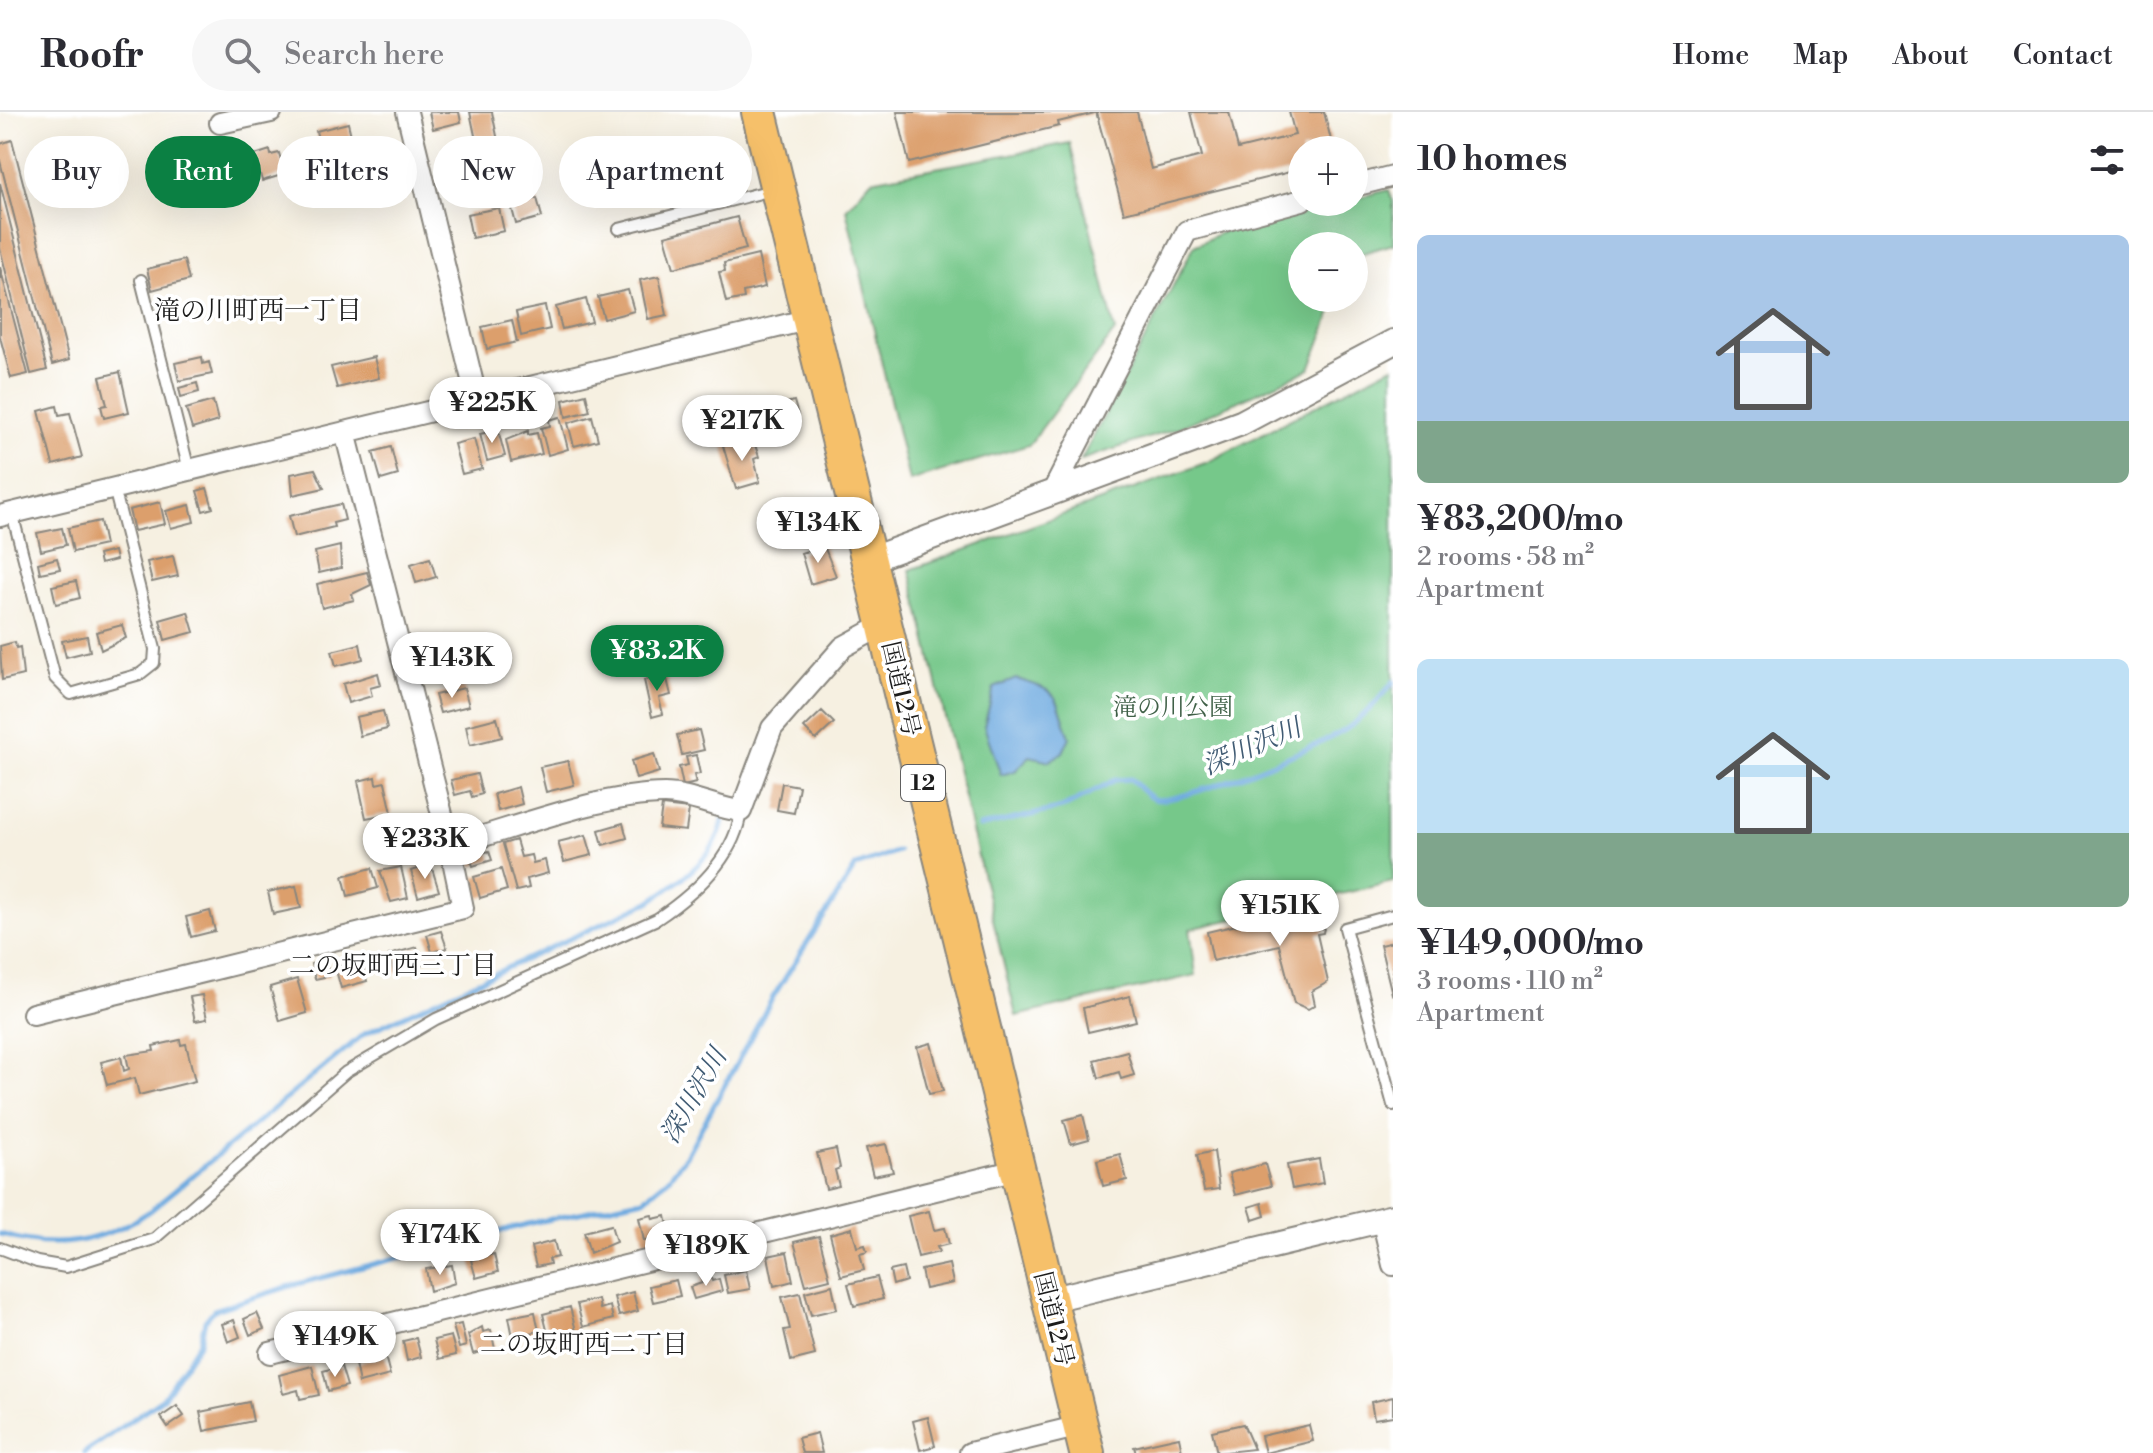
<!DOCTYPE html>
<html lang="en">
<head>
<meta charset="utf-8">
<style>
  :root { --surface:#fff; --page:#f7f7f7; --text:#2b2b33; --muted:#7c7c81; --line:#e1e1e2; --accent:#0b8043 }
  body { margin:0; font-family:"Libre Bodoni","Noto Serif JP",serif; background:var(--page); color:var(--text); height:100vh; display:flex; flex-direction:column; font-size:30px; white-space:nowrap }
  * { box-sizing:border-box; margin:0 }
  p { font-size:26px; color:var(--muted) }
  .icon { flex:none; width:44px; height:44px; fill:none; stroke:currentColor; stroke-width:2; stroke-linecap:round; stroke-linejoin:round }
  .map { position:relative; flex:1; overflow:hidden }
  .panel { display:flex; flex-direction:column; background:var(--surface); width:760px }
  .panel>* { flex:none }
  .guide { position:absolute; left:24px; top:24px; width:760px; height:72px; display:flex; gap:16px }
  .buttons { position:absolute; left:1288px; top:24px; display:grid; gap:16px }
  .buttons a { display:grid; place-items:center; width:80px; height:80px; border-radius:50%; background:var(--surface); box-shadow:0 8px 32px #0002; font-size:40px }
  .price { position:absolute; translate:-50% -68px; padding:0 18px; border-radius:28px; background:#fff; color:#222; font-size:26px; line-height:52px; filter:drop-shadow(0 2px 4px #0008) }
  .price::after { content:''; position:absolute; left:50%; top:48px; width:24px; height:18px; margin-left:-12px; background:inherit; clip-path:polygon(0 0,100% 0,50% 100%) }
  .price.selected { background:var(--accent); color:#fff }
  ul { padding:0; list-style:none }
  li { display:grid; align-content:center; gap:16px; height:424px; padding:0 24px }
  li span { display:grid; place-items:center; height:248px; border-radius:12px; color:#555 }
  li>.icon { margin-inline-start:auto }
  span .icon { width:144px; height:144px; fill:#fffc; stroke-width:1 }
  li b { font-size:34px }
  h2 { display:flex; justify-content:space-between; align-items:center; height:96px; padding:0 24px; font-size:34px }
  .chip { padding:0 28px; border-radius:36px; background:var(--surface); box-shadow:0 8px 32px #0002; font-size:28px; line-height:72px }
  .chip.selected { background:var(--accent); color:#fff }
  header { display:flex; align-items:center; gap:48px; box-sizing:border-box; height:112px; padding:0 40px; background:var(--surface); border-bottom:2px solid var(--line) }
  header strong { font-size:38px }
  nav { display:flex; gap:44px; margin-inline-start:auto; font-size:28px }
  .search { width:560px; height:72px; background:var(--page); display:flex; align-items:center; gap:20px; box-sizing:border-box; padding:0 28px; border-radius:44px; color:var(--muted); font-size:30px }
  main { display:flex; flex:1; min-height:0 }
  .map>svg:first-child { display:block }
  .green { fill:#76c88a; stroke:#497253; stroke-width:2 }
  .water { fill:#6fabe0; stroke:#46647e; stroke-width:2 }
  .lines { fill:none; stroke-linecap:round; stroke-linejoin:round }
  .stream { stroke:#6fabe0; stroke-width:5 }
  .building { fill:#dc9f6c }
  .service-casing { stroke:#89867e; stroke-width:14 }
  .minor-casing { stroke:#89867e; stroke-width:24 }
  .tertiary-casing { stroke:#89867e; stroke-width:28 }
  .trunk-casing { stroke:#89867e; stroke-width:38 }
  .service { stroke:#fff; stroke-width:10 }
  .minor { stroke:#fff; stroke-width:20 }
  .tertiary { stroke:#fff; stroke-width:24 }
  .trunk { stroke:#f6c06b; stroke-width:34 }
  .labels { text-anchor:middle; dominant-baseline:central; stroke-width:7; stroke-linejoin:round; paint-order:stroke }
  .shield { fill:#fff; stroke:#606060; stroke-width:2 }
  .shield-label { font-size:22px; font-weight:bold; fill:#1c1c1c }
  .street-label { font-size:24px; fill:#1c1c1c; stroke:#fff }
  .park-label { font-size:24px; fill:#406148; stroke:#fff }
  .neighbourhood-label { font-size:26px; fill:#1c1c1c; stroke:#fff }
  .water-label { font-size:26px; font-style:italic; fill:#415c74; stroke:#fff }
</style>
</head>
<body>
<header>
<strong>Roofr</strong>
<div class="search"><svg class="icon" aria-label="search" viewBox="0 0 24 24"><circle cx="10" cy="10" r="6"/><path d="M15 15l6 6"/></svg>Search here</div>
<nav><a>Home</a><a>Map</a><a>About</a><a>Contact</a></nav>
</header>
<main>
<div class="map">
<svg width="1393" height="1341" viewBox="0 0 1393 1341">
  <rect width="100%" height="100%" fill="#fff"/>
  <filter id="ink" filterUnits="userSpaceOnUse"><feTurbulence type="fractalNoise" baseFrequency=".0125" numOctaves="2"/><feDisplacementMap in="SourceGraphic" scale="16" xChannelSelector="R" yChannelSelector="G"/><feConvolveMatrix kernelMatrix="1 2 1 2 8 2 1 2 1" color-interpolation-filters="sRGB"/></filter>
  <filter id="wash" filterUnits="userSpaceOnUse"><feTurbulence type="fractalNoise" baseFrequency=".006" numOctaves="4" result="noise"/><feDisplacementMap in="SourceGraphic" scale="32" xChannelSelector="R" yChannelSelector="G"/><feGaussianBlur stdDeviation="1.8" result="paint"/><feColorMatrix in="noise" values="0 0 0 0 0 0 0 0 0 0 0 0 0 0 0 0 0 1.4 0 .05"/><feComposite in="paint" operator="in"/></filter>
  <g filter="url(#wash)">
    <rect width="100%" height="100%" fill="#f6f0e1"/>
    <!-- green -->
    <path class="green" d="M1070,31L1115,219L1029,333L909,369L846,97L871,68Z
      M1389,78L1393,90V132L1354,144V134H1302V186H1337L1310,257L1178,316L1081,348L1194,134L1238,112L1335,90H1354V86Z
      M1393,254V770L1190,817L1196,863L1016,904L910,458L1208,350Z"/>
    <!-- water -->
    <path class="water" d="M1016,567C1064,580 1054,583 1070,625L1063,640L1050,649L1030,644L1015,659L1001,663L984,614L994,576Z"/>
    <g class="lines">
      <!-- stream -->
      <path class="stream" d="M979,715L1062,696L1115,668L1131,667C1137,673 1146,684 1154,687C1175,695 1321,633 1345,618C1364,605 1379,588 1393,570
        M0,1122C56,1140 101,1131 150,1099L364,922L649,790C679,770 717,745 723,708
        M84,1341L163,1286L200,1230L205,1209L214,1198L297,1172L528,1112L644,1087L668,1067L686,1044L773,885L856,754L898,739"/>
    </g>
    <g id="blocks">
      <!-- building -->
      <path class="building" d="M429,0H459L461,10L433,17Z
        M470,0H492L498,29L477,33Z
        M897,0H1095V1L1058,10L1059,14L909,51Z
        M1096,0H1137L1151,57L1202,44L1191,0H1229L1238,37L1295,23L1289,0H1324L1333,36L1302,38V57L1124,101Z
        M348,11L353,32L321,39L316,19Z
        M12,28L69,248L52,253L0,49V32Z
        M270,38L271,43L279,41L285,62L262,69L255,43Z
        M727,38L734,72L659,88L652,54Z
        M0,71L47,258L31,262L0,136Z
        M537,86L542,105L516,112L511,93Z
        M499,96L504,119L472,126L467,102Z
        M737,105L746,137L674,156L665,124Z
        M758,143L765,175L743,180L744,186L726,190L719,160L725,159L724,151Z
        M184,148L189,168L152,178L147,157Z
        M0,155L28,262L11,266L0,225Z
        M659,164L667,203L648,207L640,168Z
        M628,178L634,199L604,207L598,185Z
        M586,187L592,210L562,217L556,195Z
        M545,194L550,217L521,224L516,200Z
        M512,208L517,230L487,237L482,215Z
        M202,245L203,252L209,250L212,262L179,269L175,251Z
        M374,245L379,266L337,276L331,255Z
        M120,260L129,300L104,306L101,294L107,293L100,265Z
        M197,271L199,280L181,285L179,276Z
        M586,282L590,299L566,305L563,288Z
        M213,289L218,309L192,317L186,297Z
        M794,289L798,303L786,306L782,292Z
        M779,292L785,313L777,315L778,319L772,320L771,316L744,323L739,302Z
        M57,294L59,303L70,301L82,345L53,353L39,299Z
        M735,302L739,317L727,320L723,305Z
        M592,304L598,328L574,334L568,311Z
        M560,305L568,337L548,343L541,316L550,314L549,308Z
        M498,318L505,344L487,349L480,322Z
        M528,319V323L537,321L542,342L511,350L506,328Z
        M747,326L750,334L755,333L759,345L754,347L760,370L736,377L723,334Z
        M474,327L482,357L462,362L454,332Z
        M391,335L398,363L381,368L373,340Z
        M315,357L324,376L293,383L291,362Z
        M207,376L213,396L203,399L197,379Z
        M160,390L165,412L134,419L129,398Z
        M341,392L345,408L333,411L334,415L294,425L289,404Z
        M190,393L194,410L171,416L166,399Z
        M100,409L105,433L73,440L68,416Z
        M62,416L66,433L41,439L37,421Z
        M340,434L341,456L319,461L315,440Z
        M824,434L836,464L810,472L801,441Z
        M114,439L116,448L100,452L98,443Z
        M173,444L178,464L152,470L147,450Z
        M57,446L60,457L40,461L38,451Z
        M430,446L436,465L416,471L411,452Z
        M367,460L371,473L352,482L354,488L322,496L317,472Z
        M76,469L80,486L56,492L52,474Z
        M188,500L194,520L165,528L160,508Z
        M122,513L126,526L101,538L96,520Z
        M87,524L90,539L66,545L62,529Z
        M15,530L16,536L20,535L23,563L2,568L0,534Z
        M360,532L363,547L336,554L332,539Z
        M459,540L463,558L434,566L429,548Z
        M378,561L381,573L370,576L372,584L348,591L343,572Z
        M666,563L671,583L659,586L663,602L652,605L644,568Z
        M464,576L469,594L440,601L435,583Z
        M383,599L387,617L360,624L356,605Z
        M822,599L834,611L816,628L804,616Z
        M497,606L502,625L470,633L466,614Z
        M699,618L704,638L682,643L677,623Z
        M654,642L659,660L636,667L631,649Z
        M696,643L700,662L694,663L696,671L683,674L679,655L688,653L686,645Z
        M568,649L574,673L546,680L540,655Z
        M477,662L482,682L472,685L470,679L455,683L451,668Z
        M375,665L376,672L385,670L392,701L366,706L358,669Z
        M782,671L799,674L794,701L777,698Z
        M518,675L522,692L498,699L494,682Z
        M662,694L689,697L686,719L659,716Z
        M623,711L627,726L603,733L599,718Z
        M586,723L592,743L564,750L558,730Z
        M516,728L521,745L531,743L533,751L545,748L548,761L527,767L529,776L516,779L503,732Z
        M489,739L492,748L473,754L470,745Z
        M431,753L439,779L418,785L411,759Z
        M401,755L408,786L391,790L380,759Z
        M372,756L378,776L348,784L343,764Z
        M501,757L507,778L480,786L474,765Z
        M296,774L301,796L273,802L268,780Z
        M1310,792L1315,814L1324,816L1323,821L1317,822L1328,870L1312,879L1315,893L1308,897L1294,891L1279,833L1213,849L1207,820L1292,800L1291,796Z
        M210,799L215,819L191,825L186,805Z
        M441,819L447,836L432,840L427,823Z
        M1393,830V881L1392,882L1380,833Z
        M417,835L422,853L394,861L389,843Z
        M326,848L329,864L315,867L311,852Z
        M361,849L367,869L341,876L335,855Z
        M297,867L307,901L280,909L270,875Z
        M202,883L207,907L195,909L190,885Z
        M1130,884L1136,909L1088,920L1083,896Z
        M180,928L181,933L186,932L195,969L139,983L135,966L107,973L101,950L121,945L124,959L129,957L126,943L154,939L153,934Z
        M931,931L943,979L929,982L917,935Z
        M1127,939L1134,963L1121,967L1119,960L1099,966L1094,948Z
        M1083,1003L1089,1027L1071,1032L1064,1008Z
        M886,1032L893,1060L873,1064L866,1036Z
        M836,1037L840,1056L835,1058L839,1074L826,1077L817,1041Z
        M1214,1039L1219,1077L1204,1079L1197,1043Z
        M1120,1042L1127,1068L1103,1074L1097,1048Z
        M1319,1047L1323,1071L1292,1077L1287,1053Z
        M1265,1052L1271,1074L1235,1083L1229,1061Z
        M1262,1091L1265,1104L1253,1108L1249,1095Z
        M929,1099L934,1118L945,1116L949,1132L937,1135L939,1140L918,1145L908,1104Z
        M652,1103L653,1107L666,1104L670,1123L644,1129L639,1106Z
        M611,1113L616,1130L590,1141L584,1120Z
        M852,1116L857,1135L865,1133L867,1140L860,1142L864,1158L841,1164L830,1122Z
        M819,1124L830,1167L806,1173L794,1130Z
        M554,1129L558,1145L549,1147L550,1152L536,1155L531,1135Z
        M787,1140L793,1169L774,1174L768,1144Z
        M494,1142L498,1160L476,1166L471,1148Z
        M949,1152L953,1171L925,1177L921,1158Z
        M452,1153L455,1171L430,1179L426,1157Z
        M903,1156L906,1169L893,1173L890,1159Z
        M746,1158L750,1177L728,1181L724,1163Z
        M710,1163L712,1169L719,1167L722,1179L694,1187L690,1175L702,1171L701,1166Z
        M877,1165L883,1187L854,1194L848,1172Z
        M676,1168L680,1184L653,1190L649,1174Z
        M832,1173L837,1197L811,1203L805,1180Z
        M633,1180L638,1199L619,1204L614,1185Z
        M800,1181L815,1243L791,1249L784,1218L790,1217L782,1185Z
        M598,1187L600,1197L610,1194L613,1207L583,1215L577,1192Z
        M570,1195L576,1219L549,1226L543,1202Z
        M535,1200L539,1219L513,1225L509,1205Z
        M257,1201L264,1217L250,1223L244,1207Z
        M234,1208L240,1225L228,1230L222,1212Z
        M461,1212L466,1234L459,1236L453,1214Z
        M482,1215L483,1220L491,1218L495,1237L473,1242L468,1223Z
        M451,1224L456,1243L439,1247L434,1228Z
        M416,1226L421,1245L407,1249L403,1229Z
        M385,1244L390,1263L359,1271L355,1252Z
        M312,1254L319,1283L300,1287L298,1278L283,1282L279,1263Z
        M341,1254L347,1274L328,1279L323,1259Z
        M1393,1285V1304L1374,1307L1371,1290Z
        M249,1290L253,1309L204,1319L200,1300Z
        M177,1294L184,1304L168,1315L161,1305Z
        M928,1305L935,1334L920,1338L913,1309Z
        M1243,1312L1254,1337L1217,1341L1212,1319Z
        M1309,1313L1313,1329L1265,1341L1261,1324Z
        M817,1321L822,1341H802L798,1326Z
        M1179,1325L1182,1339L1136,1341L1134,1335Z"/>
    </g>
  </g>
  <g filter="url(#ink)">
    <use href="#blocks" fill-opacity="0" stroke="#89867e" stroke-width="2"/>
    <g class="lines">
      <defs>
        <path id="service" d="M619,117L772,78
          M141,168L189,358
          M12,401L55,566L71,582L140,562L154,551L155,537L114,376
          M1393,803L1345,816L1393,993
          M0,1136L37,1150L66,1155L154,1127L346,960L436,907L657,807C694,782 735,746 741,699"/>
        <path id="minor" d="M407,0L477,288
          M220,11L271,0
          M1354,74L1393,64
          M345,320L450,734C512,717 601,682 664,682C690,682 715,696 741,699L772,616L843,535L885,512
          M1052,381L1187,119L1302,88
          M0,404L810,207
          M33,902L463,796L450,734
          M1382,1107L1393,1153
          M270,1241L1017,1058
          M970,1341L1080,1314"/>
        <path id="tertiary" d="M869,448L1241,311L1393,230
          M1048,1188L1393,1105"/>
        <path id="trunk" d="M759,0L1087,1341"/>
      </defs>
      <!-- service casing -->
      <use href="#service" class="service-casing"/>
      <!-- minor casing -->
      <use href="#minor" class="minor-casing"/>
      <!-- tertiary casing -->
      <use href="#tertiary" class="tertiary-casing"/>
      <!-- trunk casing -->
      <use href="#trunk" class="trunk-casing"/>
      <!-- service -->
      <use href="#service" class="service"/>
      <!-- minor -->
      <use href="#minor" class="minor"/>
      <!-- tertiary -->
      <use href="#tertiary" class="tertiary"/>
      <!-- trunk -->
      <use href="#trunk" class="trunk"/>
    </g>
  </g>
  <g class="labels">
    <!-- shield labels -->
    <rect class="shield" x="901" y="653" width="44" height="36" rx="6"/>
    <g class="shield-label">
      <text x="923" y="671">12</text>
    </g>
    <!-- street labels -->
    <g class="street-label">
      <text transform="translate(900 577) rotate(77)">国道12号</text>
      <text transform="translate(1053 1207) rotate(76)">国道12号</text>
    </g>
    <!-- park labels -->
    <g class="park-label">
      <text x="1173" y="596">滝の川公園</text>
    </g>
    <!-- neighbourhood labels -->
    <g class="neighbourhood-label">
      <text x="258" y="199">滝の川町西一丁目</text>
      <text x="393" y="854">二の坂町西三丁目</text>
      <text x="584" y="1233">二の坂町西二丁目</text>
    </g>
    <!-- water labels -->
    <g class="water-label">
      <text transform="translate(1252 635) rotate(-23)">深川沢川</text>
      <text transform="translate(694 984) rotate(-60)">深川沢川</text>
    </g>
  </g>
</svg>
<div class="buttons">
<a>+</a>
<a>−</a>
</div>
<b class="price" style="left:492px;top:333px">¥225K</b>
<b class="price" style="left:742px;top:351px">¥217K</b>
<b class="price" style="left:818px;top:453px">¥134K</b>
<b class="price selected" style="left:657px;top:581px">¥83.2K</b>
<b class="price" style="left:452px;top:588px">¥143K</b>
<b class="price" style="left:425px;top:769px">¥233K</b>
<b class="price" style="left:1280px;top:836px">¥151K</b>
<b class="price" style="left:440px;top:1165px">¥174K</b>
<b class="price" style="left:706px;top:1176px">¥189K</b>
<b class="price" style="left:335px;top:1267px">¥149K</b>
<div class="guide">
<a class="chip">Buy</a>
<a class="chip selected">Rent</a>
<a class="chip">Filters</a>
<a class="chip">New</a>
<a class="chip">Apartment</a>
</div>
</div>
<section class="panel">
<h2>10 homes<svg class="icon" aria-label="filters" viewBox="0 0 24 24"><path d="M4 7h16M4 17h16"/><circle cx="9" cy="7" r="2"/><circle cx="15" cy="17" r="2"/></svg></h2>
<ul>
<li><span style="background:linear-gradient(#a9c7e8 75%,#7fa58c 0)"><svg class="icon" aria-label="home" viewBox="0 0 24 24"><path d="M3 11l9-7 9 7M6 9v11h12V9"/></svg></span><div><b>¥83,200/mo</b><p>2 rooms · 58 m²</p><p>Apartment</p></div></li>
<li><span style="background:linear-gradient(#bfe0f5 70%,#7fa58c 0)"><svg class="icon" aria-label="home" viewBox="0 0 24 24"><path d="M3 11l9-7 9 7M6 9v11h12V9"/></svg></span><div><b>¥149,000/mo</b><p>3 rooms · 110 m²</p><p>Apartment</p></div></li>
</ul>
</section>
</main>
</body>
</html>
